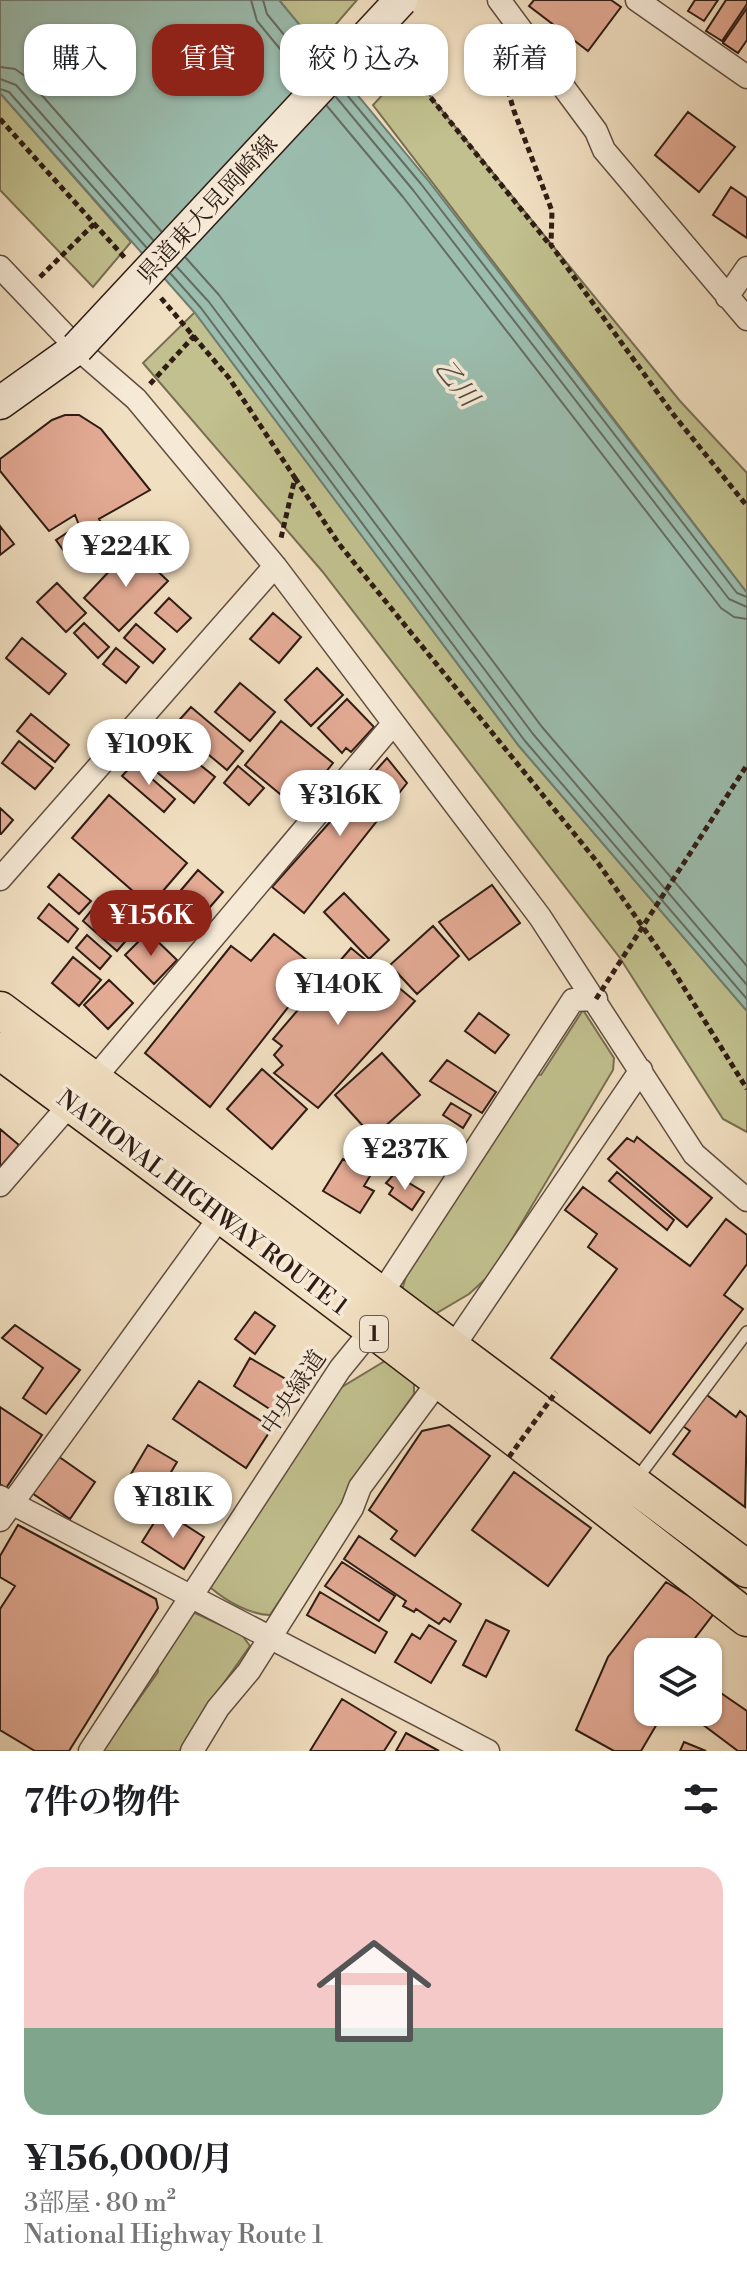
<!DOCTYPE html>
<html lang="ja">
<head>
<meta charset="utf-8">
<style>
  :root { --surface:#fff; --page:#f6f6f6; --text:#202124; --muted:#757577; --accent:#8f2418 }
  body { margin:0; font-family:"Libre Bodoni","Noto Serif JP",serif; background:var(--page); color:var(--text); height:100vh; display:flex; flex-direction:column; font-size:30px; white-space:nowrap }
  * { box-sizing:border-box; margin:0 }
  p { font-size:26px; color:var(--muted) }
  .icon { flex:none; width:44px; height:44px; fill:none; stroke:currentColor; stroke-width:2; stroke-linecap:round; stroke-linejoin:round }
  .map { position:relative; height:1751px; overflow:hidden }
  .sheet { display:flex; flex-direction:column; background:var(--surface); flex:1 }
  .sheet>* { flex:none }
  .guide { position:absolute; left:24px; top:24px; width:700px; height:72px; display:flex; gap:16px }
  .fabs { position:absolute; left:634px; top:1638px; display:grid; gap:16px }
  .fabs a { display:grid; place-items:center; width:88px; height:88px; border-radius:16px; background:var(--surface); box-shadow:0 2px 6px #0004; font-size:40px }
  .price { position:absolute; translate:-50% -68px; padding:0 18px; border-radius:28px; background:#fff; color:#222; font-size:26px; line-height:52px; filter:drop-shadow(0 2px 4px #0008) }
  .price::after { content:''; position:absolute; left:50%; top:48px; width:24px; height:18px; margin-left:-12px; background:inherit; clip-path:polygon(0 0,100% 0,50% 100%) }
  .price.active { background:var(--accent); color:#fff }
  ul { padding:0; list-style:none }
  li { display:grid; align-content:center; gap:16px; height:424px; padding:0 24px }
  li span { display:grid; place-items:center; height:248px; border-radius:24px; color:#555 }
  li>.icon { margin-inline-start:auto }
  span .icon { width:144px; height:144px; fill:#fffc; stroke-width:1 }
  li b { font-size:34px }
  h2 { display:flex; justify-content:space-between; align-items:center; height:96px; padding:0 24px; font-size:34px }
  .pill { padding:0 28px; border-radius:24px; background:var(--surface); box-shadow:0 2px 6px #0004; font-size:28px; line-height:72px }
  .pill.active { background:var(--accent); color:#fff }
  .map>svg:first-child { display:block }
  .green { fill:#c1c08e; stroke:#786e52; stroke-width:2 }
  .water { fill:#9bbdae; stroke:#707d71; stroke-width:2 }
  .lines { fill:none; stroke-linecap:round; stroke-linejoin:round }
  .shore { stroke:#656c62; stroke-width:2 }
  .building { fill:#e3aa94; stroke:#2f1c15; stroke-width:2 }
  .service-casing { stroke:#604d40; stroke-width:14 }
  .minor-casing { stroke:#604d40; stroke-width:25 }
  .secondary-casing { stroke:#2f1c15; stroke-width:35 }
  .trunk-casing { stroke:#2f1c15; stroke-width:39 }
  .path { stroke:#2f1c15; stroke-width:5; stroke-dasharray:6 4; stroke-linecap:butt }
  .service { stroke:#f6ead7; stroke-width:11 }
  .minor { stroke:#f6ead7; stroke-width:22 }
  .secondary { stroke:#f6ead7; stroke-width:32 }
  .trunk { stroke:#f1dfc1; stroke-width:36 }
  .secondary-bridge-casing { stroke:#2f1c15; stroke-width:35; stroke-linecap:butt }
  .path-bridge { stroke:#2f1c15; stroke-width:5; stroke-dasharray:6 4; stroke-linecap:butt }
  .secondary-bridge { stroke:#f6ead7; stroke-width:32 }
  .labels { text-anchor:middle; dominant-baseline:central; stroke-width:7; stroke-linejoin:round; paint-order:stroke }
  .shield { fill:#f6ead7; stroke:#6b5a4f; stroke-width:2 }
  .shield-label { font-size:22px; font-weight:bold; fill:#2f1c15 }
  .street-label { font-size:24px; fill:#2f1c15; stroke:#f6ead7 }
  .water-label { font-size:26px; font-style:italic; fill:#4f4c43; stroke:#f6ead7 }
</style>
</head>
<body>
<div class="map">
<svg width="747" height="1751" viewBox="0 0 747 1751">
  <rect width="100%" height="100%" fill="#f1dfc1"/>
  <filter id="stains"><feTurbulence type="fractalNoise" baseFrequency=".0025" numOctaves="4"/><feColorMatrix values="0 0 0 0 .2 0 0 0 0 .09 0 0 0 0 .02 0 0 0 .5 -.17"/></filter>
  <radialGradient id="worn" r=".72"><stop offset=".6" stop-color="#630" stop-opacity="0"/><stop offset="1" stop-color="#630" stop-opacity=".3"/></radialGradient>
  <!-- green -->
  <path class="green" d="M279,0H357L317,46Z
    M407,68L680,401L747,473V593L373,105Z
    M0,93L131,242L93,287L0,190Z
    M195,312L519,746L747,1011V1132L723,1119L620,958L322,571L143,363Z
    M583,1010L614,1058L613,1070L491,1274L469,1294L435,1314L402,1290L407,1273L536,1074L541,1075Z
    M385,1361L414,1382V1394L353,1479L348,1497L270,1615C251,1615 226,1601 211,1588V1580L337,1390Z
    M193,1612L242,1635L250,1646L197,1721L184,1751H102L158,1672V1665Z"/>
  <!-- water -->
  <path class="water" d="M0,0H279L427,179L747,593V1011L519,746L195,313L0,93Z"/>
  <g class="lines">
    <!-- shore -->
    <path class="shore" d="M251,0L257,21L304,78
      M263,0L267,14L312,69
      M0,67L15,69L25,76L161,231
      M0,79L16,85L153,240
      M0,89L9,92L146,247
      M342,89L421,184L737,593L747,597
      M336,97L413,190L729,599L747,607
      M327,106L403,197L721,608L734,617L747,619
      M186,258L219,295L542,727L747,966
      M177,267L209,302L533,734L747,985
      M171,274L201,308L525,741L747,999"/>
  </g>
  <!-- building -->
  <path class="building" d="M534,0H611L621,7L588,51L529,6Z
    M695,0H718L704,21L688,11Z
    M726,0H747V4L722,41L706,31Z
    M747,8V40L738,53L723,43Z
    M688,112L735,147L699,192L655,155Z
    M731,187L747,198V238L713,215Z
    M65,415H79L101,429L150,490L99,519L112,542L76,568L56,540L79,525L75,515L49,531L0,471V459L52,420Z
    M0,526L14,544L0,555Z
    M132,547L168,581L119,631L84,598Z
    M57,583L86,613L66,632L37,602Z
    M169,598L191,618L177,632L155,613Z
    M273,613L301,637L279,663L250,639Z
    M84,623L109,647L98,658L74,633Z
    M136,624L165,649L153,663L124,638Z
    M22,638L66,674L49,694L6,658Z
    M116,648L139,667L126,683L103,664Z
    M317,668L343,695L311,726L285,700Z
    M240,683L275,712L250,741L215,712Z
    M347,699L374,727L351,752L346,748L342,753L318,728Z
    M191,707L243,751L227,770L174,726Z
    M31,714L69,745L55,762L17,731Z
    M281,721L333,763L297,808L245,765Z
    M167,738L215,777L194,803L146,763Z
    M19,741L53,768L35,789L2,763Z
    M387,758L407,783L304,913L272,887Z
    M134,763L175,799L164,812L122,776Z
    M238,766L264,788L249,805L224,783Z
    M109,795L187,863L150,906L72,838Z
    M0,808L13,820L1,834H0Z
    M198,870L223,892L185,936L160,915Z
    M59,874L91,901L79,914L48,887Z
    M492,885L520,923L469,960L439,922Z
    M344,893L389,940L369,959L324,912Z
    M49,904L78,929L68,942L38,918Z
    M95,906L130,936L117,951L83,921Z
    M433,926L459,956L417,994L390,965Z
    M148,932L177,960L154,984L125,955Z
    M274,934L318,969L210,1107L145,1053L231,946L251,961Z
    M87,935L111,956L100,969L76,948Z
    M351,948L415,1001L318,1108L274,1073L283,1065L274,1055L282,1046L273,1039Z
    M73,957L101,980L79,1006L52,983Z
    M109,980L133,1003L108,1029L84,1005Z
    M479,1013L509,1035L495,1053L465,1031Z
    M382,1053L420,1095L373,1137L335,1095Z
    M447,1060L496,1092L482,1113L430,1081Z
    M262,1069L307,1109L272,1149L227,1109Z
    M451,1103L471,1115L463,1128L443,1115Z
    M0,1129L19,1145L0,1167Z
    M637,1137L712,1198L687,1227L608,1159L627,1138L634,1142Z
    M343,1159L370,1176L364,1186L374,1191L360,1213L323,1191Z
    M617,1172L674,1220L667,1230L609,1181Z
    M394,1174L424,1192L412,1210L389,1194L393,1188L386,1183Z
    M583,1187L690,1266L726,1219L747,1235V1264L724,1295L743,1309L650,1433L551,1358L617,1269L588,1247L597,1234L565,1210Z
    M255,1312L275,1326L255,1354L235,1339Z
    M15,1325L80,1370L46,1414L23,1398L43,1368L2,1338Z
    M250,1358L301,1388L282,1417L234,1386Z
    M199,1381L272,1428L246,1468L173,1419Z
    M703,1392L736,1417L740,1411L747,1417L745,1507L673,1454L690,1431L680,1424Z
    M0,1407L42,1435L6,1488L0,1484Z
    M449,1425L490,1456L415,1556L391,1539L397,1531L369,1510L422,1431Z
    M148,1445L177,1462L159,1492L131,1474Z
    M55,1454L95,1482L70,1519L29,1491Z
    M514,1472L591,1528L548,1586L472,1530Z
    M162,1510L204,1537L184,1569L142,1542Z
    M18,1525L156,1599L158,1608L69,1751H35L0,1730V1609L15,1586L0,1577V1556Z
    M359,1536L461,1604L450,1622L444,1618L439,1624L416,1609L414,1612L403,1606L406,1601L344,1559Z
    M342,1562L395,1596L379,1621L325,1586Z
    M666,1582L715,1612L686,1650L690,1652H648V1712H664L641,1751H614L576,1730L608,1657Z
    M320,1592L387,1632L375,1653L307,1615Z
    M486,1620L509,1631L486,1677L463,1665Z
    M429,1625L456,1641L431,1683L395,1662L412,1634L420,1639Z
    M715,1689L747,1711V1751H738L694,1718L698,1712H708V1698Z
    M342,1699L396,1732L384,1751H310Z
    M406,1733L439,1751H396Z
    M684,1742L706,1751H680Z"/>
  <g class="lines">
    <defs>
      <path id="service" d="M636,1480L747,1332"/>
      <path id="minor" d="M499,0L596,131L604,150L747,319
        M637,0L747,77
        M0,267L77,348L136,399L275,566L540,917L694,1154L747,1200
        M727,297L747,268
        M0,879L275,566
        M93,1080L393,724
        M0,1185L71,1103
        M0,1497L488,1751
        M0,1520L220,1217
        M90,1751L340,1369L371,1331L380,1296L573,1000L596,999
        M192,1751L218,1708L249,1671L352,1508L360,1487L441,1378L453,1347L641,1070"/>
      <path id="secondary" d="M0,403L77,348"/>
      <path id="trunk" d="M0,1010L747,1569
        M0,1051C252,1236 501,1425 747,1618"/>
    </defs>
    <!-- service casing -->
    <use href="#service" class="service-casing"/>
    <!-- minor casing -->
    <use href="#minor" class="minor-casing"/>
    <!-- secondary casing -->
    <use href="#secondary" class="secondary-casing"/>
    <!-- trunk casing -->
    <use href="#trunk" class="trunk-casing"/>
    <!-- path -->
    <path class="path" d="M502,45L496,50L514,111L552,211L551,245L673,414L747,506
      M393,51L550,245
      M0,119L125,258
      M40,277L94,224
      M161,298L229,378L295,478L281,538
      M150,384L195,335
      M295,478L339,544L598,863L673,970L747,1089"/>
    <!-- service -->
    <use href="#service" class="service"/>
    <!-- minor -->
    <use href="#minor" class="minor"/>
    <!-- secondary -->
    <use href="#secondary" class="secondary"/>
    <!-- trunk -->
    <use href="#trunk" class="trunk"/>
    <defs>
      <path id="secondary-bridge" d="M77,348L401,0"/>
    </defs>
    <!-- secondary-bridge casing -->
    <use href="#secondary-bridge" class="secondary-bridge-casing"/>
    <!-- path-bridge -->
    <path class="path-bridge" d="M596,999L747,765
      M509,1457L556,1392"/>
    <!-- secondary-bridge -->
    <use href="#secondary-bridge" class="secondary-bridge"/>
  </g>
  <g class="labels">
    <!-- shield labels -->
    <rect class="shield" x="360" y="1316" width="28" height="36" rx="6"/>
    <g class="shield-label">
      <text x="374" y="1334">1</text>
    </g>
    <!-- street labels -->
    <g class="street-label">
      <text transform="translate(208 210) rotate(-47)">県道東大見岡崎線</text>
      <text transform="translate(202 1203) rotate(37)">NATIONAL HIGHWAY ROUTE 1</text>
      <text transform="translate(294 1393) rotate(-56)">中央緑道</text>
    </g>
    <!-- water labels -->
    <g class="water-label">
      <text transform="translate(456 383) rotate(51)">乙川</text>
    </g>
  </g>
  <rect width="100%" height="100%" filter="url(#stains)"/>
  <rect width="100%" height="100%" fill="url(#worn)"/>
</svg>
<div class="fabs">
<a><svg class="icon" aria-label="layers" viewBox="0 0 24 24"><path d="M12 4l9 5-9 5-9-5zM3 14l9 5 9-5"/></svg></a>
</div>
<b class="price" style="left:126px;top:589px">¥224K</b>
<b class="price" style="left:149px;top:787px">¥109K</b>
<b class="price" style="left:340px;top:838px">¥316K</b>
<b class="price active" style="left:151px;top:958px">¥156K</b>
<b class="price" style="left:338px;top:1027px">¥140K</b>
<b class="price" style="left:405px;top:1192px">¥237K</b>
<b class="price" style="left:173px;top:1540px">¥181K</b>
<div class="guide">
<a class="pill">購入</a>
<a class="pill active">賃貸</a>
<a class="pill">絞り込み</a>
<a class="pill">新着</a>
</div>
</div>
<section class="sheet">
<h2>7件の物件<svg class="icon" aria-label="filters" viewBox="0 0 24 24"><path d="M4 7h16M4 17h16"/><circle cx="9" cy="7" r="2"/><circle cx="15" cy="17" r="2"/></svg></h2>
<ul>
<li><span style="background:linear-gradient(#f6c9c9 65%,#7fa58c 0)"><svg class="icon" aria-label="home" viewBox="0 0 24 24"><path d="M3 11l9-7 9 7M6 9v11h12V9"/></svg></span><div><b>¥156,000/月</b><p>3部屋 · 80 m²</p><p>National Highway Route 1</p></div></li>
</ul>
</section>
</body>
</html>
